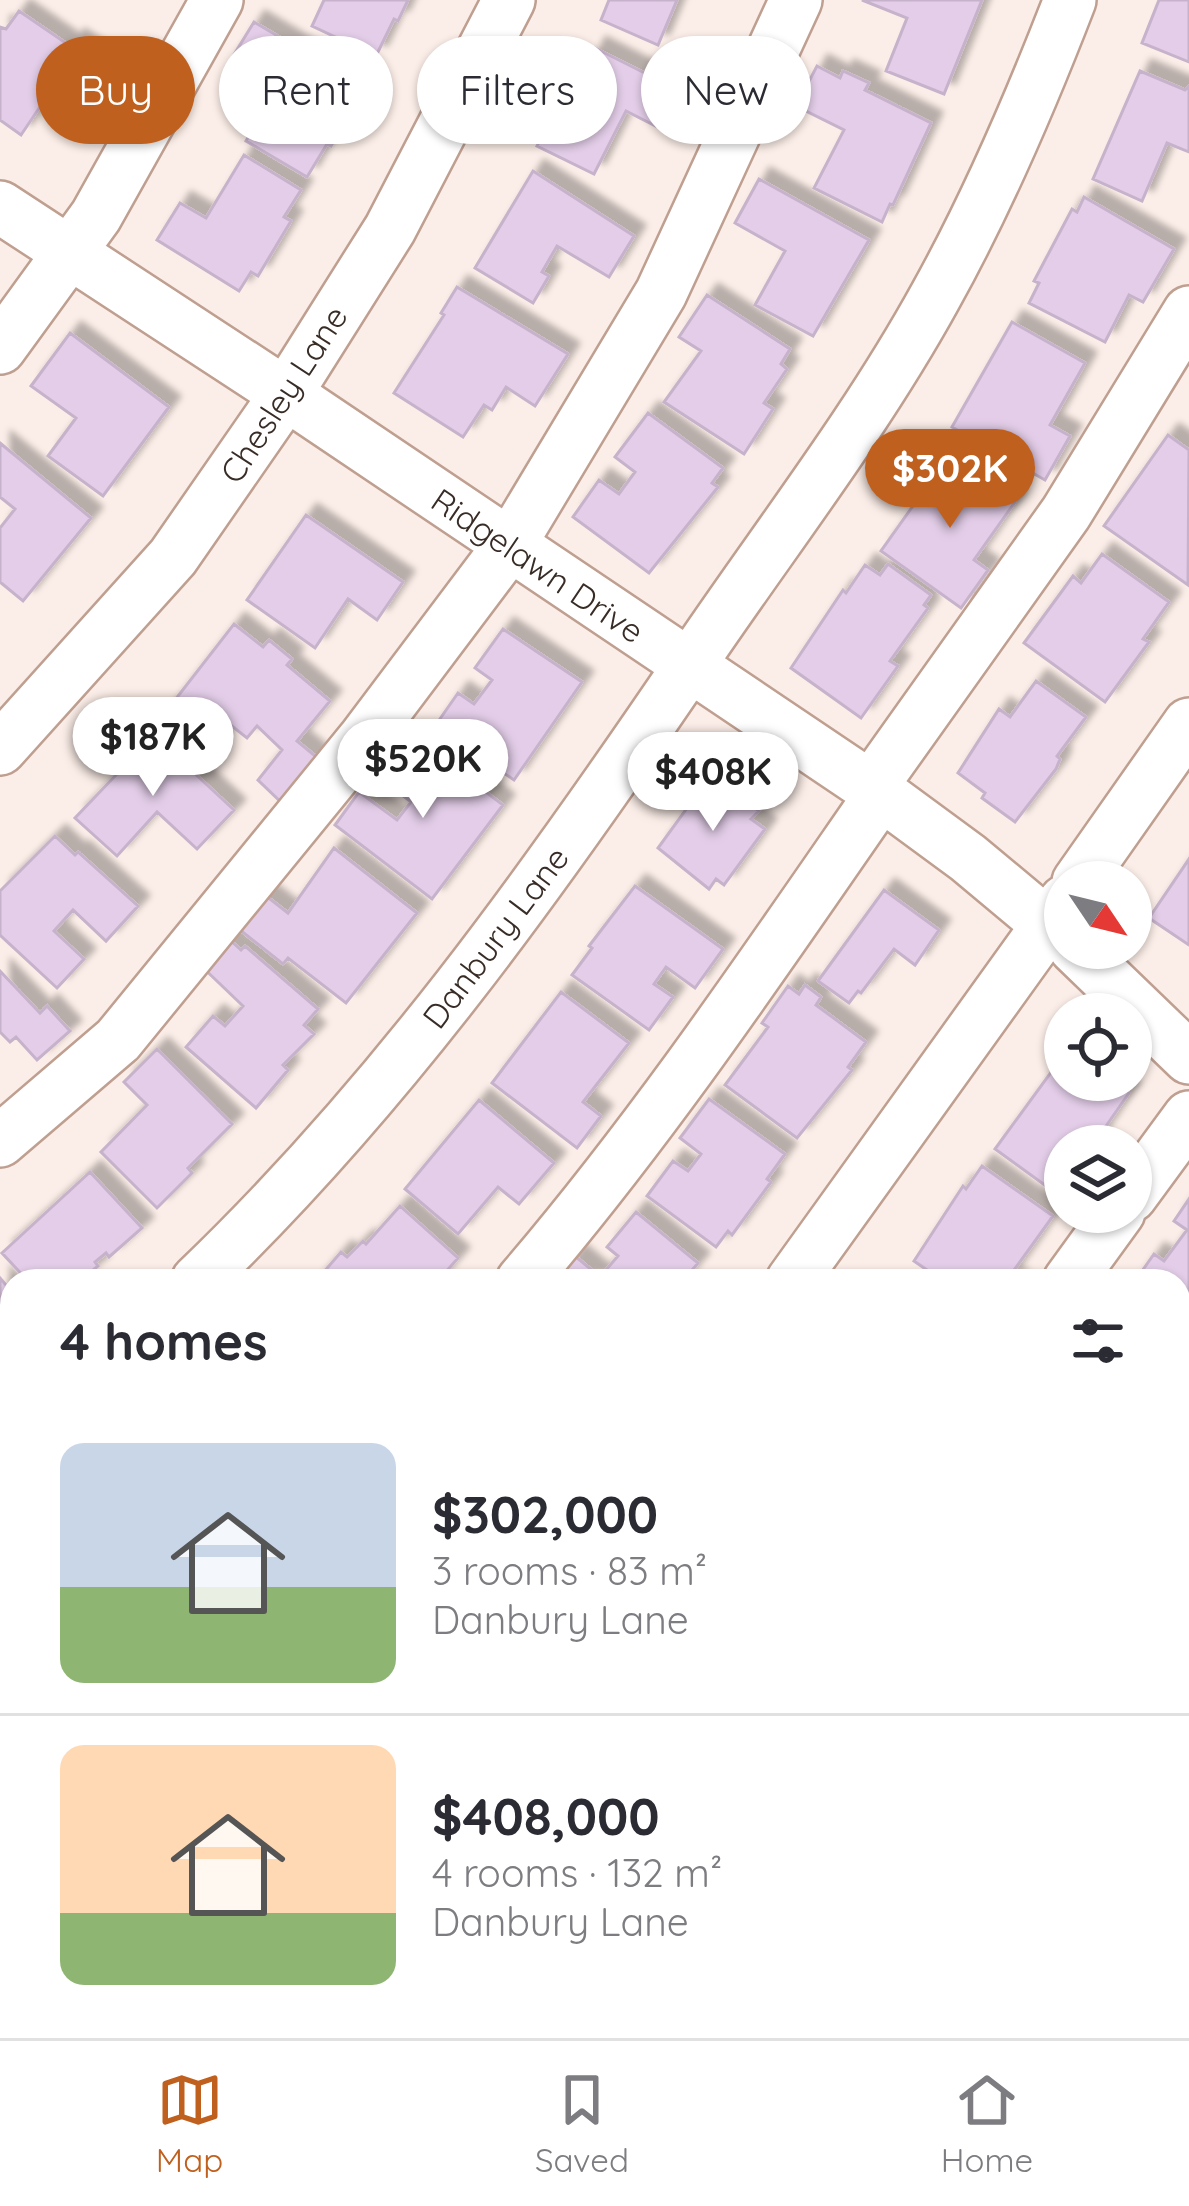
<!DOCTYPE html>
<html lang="en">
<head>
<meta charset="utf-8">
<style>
  :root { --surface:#fff; --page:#f2f2f3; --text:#2b2b33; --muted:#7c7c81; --line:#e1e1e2; --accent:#c0601e }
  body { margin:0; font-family:Quicksand,sans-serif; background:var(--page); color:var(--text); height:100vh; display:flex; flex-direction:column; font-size:45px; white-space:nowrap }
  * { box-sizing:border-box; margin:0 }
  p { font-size:39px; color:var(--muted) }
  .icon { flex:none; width:66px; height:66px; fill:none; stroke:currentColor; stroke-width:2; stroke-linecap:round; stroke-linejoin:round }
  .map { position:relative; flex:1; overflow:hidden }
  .side { position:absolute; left:0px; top:1269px; width:1191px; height:771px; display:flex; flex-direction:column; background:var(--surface); border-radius:36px 36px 0 0; box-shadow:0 3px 9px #0004 }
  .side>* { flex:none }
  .guide { position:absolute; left:36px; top:36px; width:1119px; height:108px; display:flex; gap:24px }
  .needle { width:78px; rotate:125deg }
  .controls { position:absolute; left:1044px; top:861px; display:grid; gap:24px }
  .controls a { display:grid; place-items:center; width:108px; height:108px; border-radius:50%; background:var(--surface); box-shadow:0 3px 9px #0004; font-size:60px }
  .price { position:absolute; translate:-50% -102px; padding:0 27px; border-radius:42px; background:#fff; color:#222; font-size:39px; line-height:78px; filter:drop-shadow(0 3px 6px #0008) }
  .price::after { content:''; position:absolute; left:50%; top:72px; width:36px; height:27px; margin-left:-18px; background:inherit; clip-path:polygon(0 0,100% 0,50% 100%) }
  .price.active { background:var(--accent); color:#fff }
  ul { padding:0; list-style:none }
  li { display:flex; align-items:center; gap:36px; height:300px; padding:0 60px }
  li+li { border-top:3px solid var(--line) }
  li span { display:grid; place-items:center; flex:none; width:336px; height:240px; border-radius:24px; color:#555 }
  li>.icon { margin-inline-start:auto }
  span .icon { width:144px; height:144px; fill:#fffc; stroke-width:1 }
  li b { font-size:51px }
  h2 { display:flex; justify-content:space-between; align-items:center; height:144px; padding:0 60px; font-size:51px }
  .chip { padding:0 42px; border-radius:54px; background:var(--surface); box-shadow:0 3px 9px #0004; font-size:42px; line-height:108px }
  .chip.active { background:var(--accent); color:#fff }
  .tab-bar { display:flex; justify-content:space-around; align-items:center; height:168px; border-top:3px solid var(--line); background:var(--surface); font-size:33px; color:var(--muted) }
  .tab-bar a { display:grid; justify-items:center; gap:6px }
  .tab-bar .active { color:var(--accent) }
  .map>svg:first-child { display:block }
  .building { fill:#e3cde8; stroke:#c7b2cb; stroke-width:3; filter:url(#shadow) }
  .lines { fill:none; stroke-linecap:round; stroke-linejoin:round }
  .minor-casing { stroke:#bf9f90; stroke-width:56 }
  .minor { stroke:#fff; stroke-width:51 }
  .labels { text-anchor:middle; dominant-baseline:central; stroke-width:9; stroke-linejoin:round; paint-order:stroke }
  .street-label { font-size:33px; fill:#382c26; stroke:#fff }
</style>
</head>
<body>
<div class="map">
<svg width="1189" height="2038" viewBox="0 0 1189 2038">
  <defs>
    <filter id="shadow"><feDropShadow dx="11" dy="-11" stdDeviation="3" flood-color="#0004"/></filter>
  </defs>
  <rect width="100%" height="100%" fill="#fbede7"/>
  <!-- building -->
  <path class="building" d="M324,0H408L398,21L394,19L376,56L312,26Z
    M609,0H677L658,45L601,20Z
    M862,0H982L944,94L886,71L907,18Z
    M1159,0H1189V62L1142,43Z
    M19,11L70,46L74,40L116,67L90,105L56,83L21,135L0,120V27L6,29Z
    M254,22L366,88L331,146L327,144L307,177L246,141L277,89L230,61Z
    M595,48L702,102L683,140L626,111L594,174L537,146L571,78L578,82Z
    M817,66L840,78L843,71L869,83L865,90L931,123L893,205L890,204L882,222L814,188L844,130L796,106Z
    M1140,71L1185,90L1189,86V152L1167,143L1142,201L1093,179Z
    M244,155L301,190L284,217L291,221L258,276L251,272L239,291L157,240L180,203L206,218Z
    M533,171L634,236L609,277L557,246L542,272L549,276L533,303L475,268Z
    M759,179L869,240L813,336L755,305L785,251L735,223Z
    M1084,197L1174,249L1143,302L1129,295L1105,342L1029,303L1039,283L1034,281L1072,209L1077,212Z
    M457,287L568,354L535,406L506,387L492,410L484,405L463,437L394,393L444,315L441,313Z
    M707,295L790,349L781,364L787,369L764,403L773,409L744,454L664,402L701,351L679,337Z
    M1012,322L1085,363L1050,425L1070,436L1045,480L952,427Z
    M70,333L169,407L103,496L48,456L76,418L31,386Z
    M648,413L723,468L712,483L718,487L649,573L573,517L599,480L619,494L635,472L615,457Z
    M1168,435L1189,450L1188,585L1104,526Z
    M0,443L91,518L23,601L0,582V528L15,509L0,497Z
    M949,455L1015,502L974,560L988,570L961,608L881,551Z
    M306,515L403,582L377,620L348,599L315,648L247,600Z
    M1102,554L1169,602L1143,639L1149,642L1105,702L1024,643L1073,576L1081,583Z
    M888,564L931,595L924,605L928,608L890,661L898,666L861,718L791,668L843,590L846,593L865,565L880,575Z
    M234,624L263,647L269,640L292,659L287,665L330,701L297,741L320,760L283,804L258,780L282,750L257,726L247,738L232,726L211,752L164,714Z
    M503,629L582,682L514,780L435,726L458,693L474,704L492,680L475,668Z
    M1036,681L1086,717L1057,756L1060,759L1056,769L1015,822L982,798L985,793L958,773L999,709L1010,717Z
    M148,730L234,810L197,849L157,812L117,856L75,818L117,774L112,770Z
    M419,741L503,805L432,899L335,825L359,792L397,820L411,802L387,783Z
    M711,775L759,811L751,819L765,829L724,885L716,879L709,889L658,848Z
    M55,836L75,855L78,852L138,906L106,941L73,910L54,931L84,959L57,988L0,935V891Z
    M334,848L417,913L346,1003L288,958L283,964L230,922L256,888L288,913Z
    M1189,859V945L1149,918Z
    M635,886L723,949L695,988L666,967L654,984L673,997L649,1030L572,975L592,948L589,946Z
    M884,890L939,930L915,965L894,949L861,993L858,991L849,1003L818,981Z
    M220,931L241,950L245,946L318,1009L304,1025L314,1034L283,1065L288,1070L256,1108L186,1047L213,1016L225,1026L243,1006L195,960Z
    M0,971L40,1013L47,1006L70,1031L37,1060L16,1037L10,1042L0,1032Z
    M805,985L821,997L816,1005L866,1042L848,1067L852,1070L797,1138L725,1085L768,1027L762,1023L788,986L799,994Z
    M561,992L629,1043L583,1102L601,1116L577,1148L492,1083Z
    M157,1049L232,1124L188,1168L192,1173L157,1208L101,1152L147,1105L124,1082Z
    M1065,1053V1080H1112L1129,1093L1092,1146H1065L1064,1199L995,1149Z
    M709,1099L785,1154L767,1179L771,1182L732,1235L728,1231L716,1247L647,1196L673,1161L688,1171L701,1154L680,1138Z
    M479,1100L554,1163L519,1204L498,1187L458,1234L405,1189Z
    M982,1166L1053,1216L1009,1277L1016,1281H943L914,1261L963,1186L966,1189Z
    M90,1172L142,1228L109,1257L106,1253L95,1262L98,1266L80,1281H28L2,1253Z
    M1189,1199V1324L1179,1317V1281H1135L1154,1254L1164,1261L1187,1230L1174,1221Z
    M400,1206L458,1258L438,1281H316L341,1252L347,1257L363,1241L366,1244Z
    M636,1212L698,1263L683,1281H555L575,1256L600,1277L618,1256L607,1247Z
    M0,1278L12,1292V1341L0,1351Z
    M1,1572L12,1586V1664L4,1654L0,1657Z
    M1189,1628V1683L1179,1676V1642Z
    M1179,1698L1189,1704V1768L1182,1779L1189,1783V1803L1179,1817Z
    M0,1902L12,1914V1997L0,2008Z
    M1179,2013L1189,2020V2038H1144L1130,2028H1179Z
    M219,2028H331L340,2038H208Z
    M490,2028H561L575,2038H484Z
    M864,2028H981L985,2030L979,2038H858Z"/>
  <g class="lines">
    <defs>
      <path id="minor" d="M0,207L286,394L881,794L968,858L1065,939
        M0,348L96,216L217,0
        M0,749L173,557L286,394L390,229L509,0
        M871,787L1066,513L1189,312
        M1078,882L1189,724
        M1075,948L1189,1058
        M0,1141L118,1040L363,740L509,546L661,293L796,0
        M1131,1196L1189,1117
        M197,1281C388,1098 541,884 689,666C771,544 864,426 935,297C988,202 1031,101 1070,0
        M522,1281C653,1128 766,960 881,794
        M792,1281L1065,901
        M1069,1281L1119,1212
        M0,1458L12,1448
        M1179,1503L1189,1488
        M0,1791L12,1782
        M1179,1868L1189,1855
        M104,2038L113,2028
        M425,2038L433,2028
        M736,2038L745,2028
        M1052,2038L1059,2028"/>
    </defs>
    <!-- minor casing -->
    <use href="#minor" class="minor-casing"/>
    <!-- minor -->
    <use href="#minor" class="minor"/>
  </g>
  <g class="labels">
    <!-- street labels -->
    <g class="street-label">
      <text transform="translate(283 394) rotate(-57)">Chesley Lane</text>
      <text transform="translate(538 565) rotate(34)">Ridgelawn Drive</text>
      <text transform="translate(495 937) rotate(-53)">Danbury Lane</text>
    </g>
  </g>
</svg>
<div class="controls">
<a><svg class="needle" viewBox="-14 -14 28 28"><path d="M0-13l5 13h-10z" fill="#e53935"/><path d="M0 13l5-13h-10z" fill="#7c7c81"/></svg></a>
<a><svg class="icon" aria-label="locate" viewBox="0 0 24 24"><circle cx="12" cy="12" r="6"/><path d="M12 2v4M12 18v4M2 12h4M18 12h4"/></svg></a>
<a><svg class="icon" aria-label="layers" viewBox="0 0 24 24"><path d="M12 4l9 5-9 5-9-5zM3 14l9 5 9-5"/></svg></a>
</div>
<b class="price active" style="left:950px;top:531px">$302K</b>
<b class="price" style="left:153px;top:799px">$187K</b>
<b class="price" style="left:423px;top:821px">$520K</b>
<b class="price" style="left:713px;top:834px">$408K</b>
<div class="guide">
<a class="chip active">Buy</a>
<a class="chip">Rent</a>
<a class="chip">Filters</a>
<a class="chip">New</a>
</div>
<section class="side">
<h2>4 homes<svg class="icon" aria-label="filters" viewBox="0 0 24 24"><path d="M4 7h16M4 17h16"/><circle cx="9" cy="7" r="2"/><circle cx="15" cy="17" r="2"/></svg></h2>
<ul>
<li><span style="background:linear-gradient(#c9d6e8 60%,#8fb573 0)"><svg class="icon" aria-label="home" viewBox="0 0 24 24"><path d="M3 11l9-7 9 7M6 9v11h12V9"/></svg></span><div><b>$302,000</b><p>3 rooms · 83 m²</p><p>Danbury Lane</p></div></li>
<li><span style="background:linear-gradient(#ffd9b3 70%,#8fb573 0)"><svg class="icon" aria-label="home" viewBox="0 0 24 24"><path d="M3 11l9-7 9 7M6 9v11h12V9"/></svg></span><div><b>$408,000</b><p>4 rooms · 132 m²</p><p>Danbury Lane</p></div></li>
</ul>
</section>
</div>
<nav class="tab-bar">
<a class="active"><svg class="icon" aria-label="map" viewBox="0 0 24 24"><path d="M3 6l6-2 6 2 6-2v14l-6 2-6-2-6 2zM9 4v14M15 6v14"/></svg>Map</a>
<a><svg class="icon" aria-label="saved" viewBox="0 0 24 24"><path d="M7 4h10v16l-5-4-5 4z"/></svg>Saved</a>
<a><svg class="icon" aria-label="home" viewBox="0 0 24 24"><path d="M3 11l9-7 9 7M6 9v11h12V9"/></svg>Home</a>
</nav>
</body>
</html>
